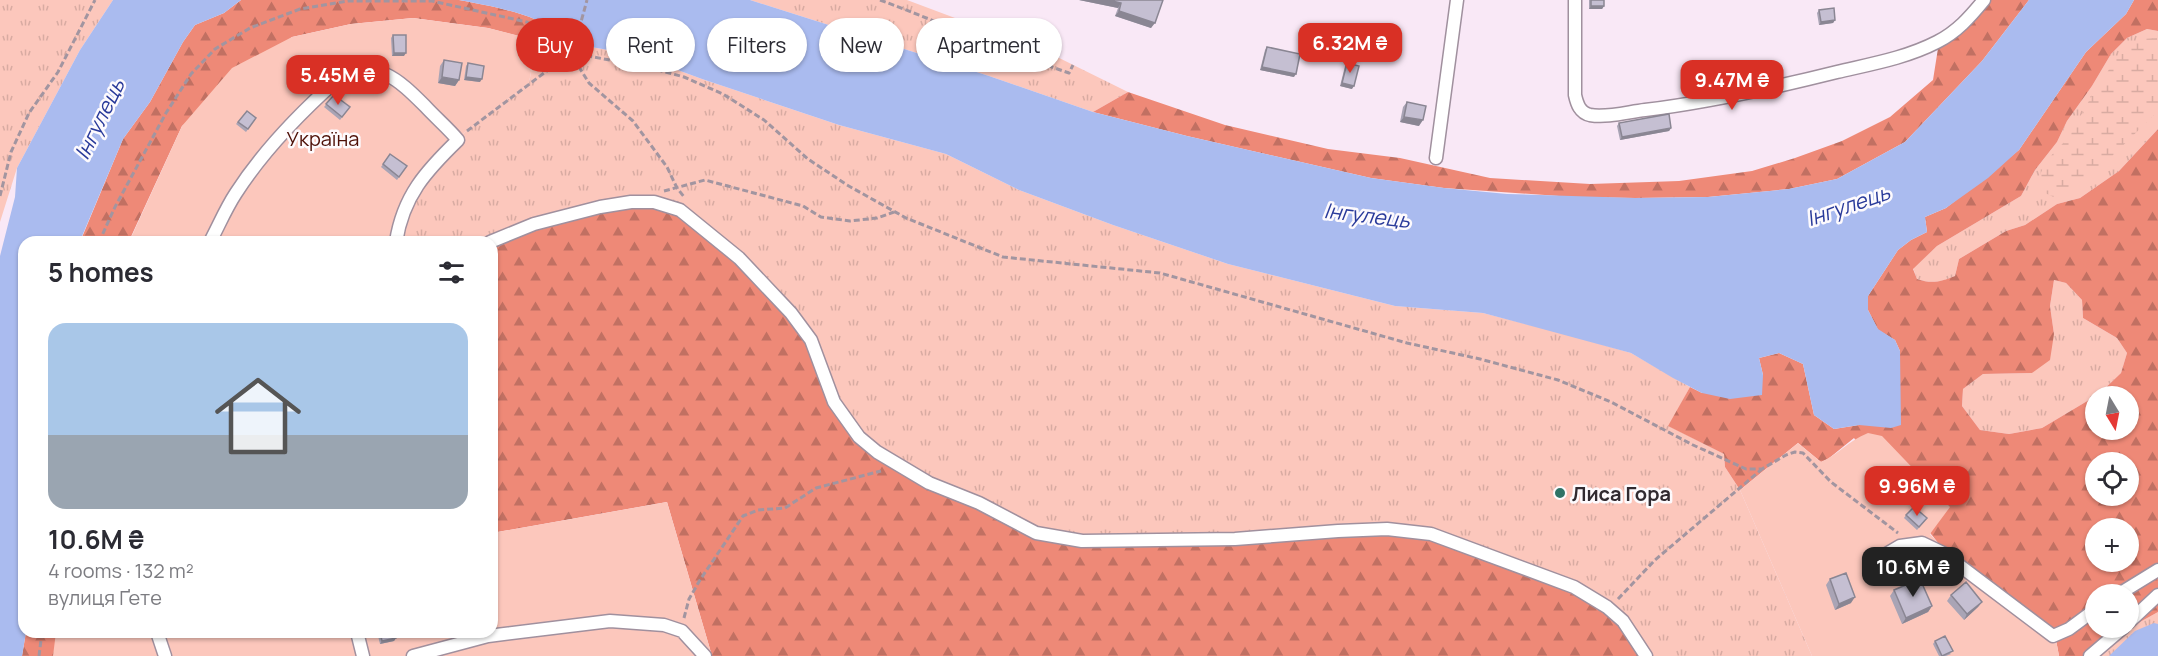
<!DOCTYPE html>
<html lang="en">
<head>
<meta charset="utf-8">
<style>
  :root { --surface:#fff; --page:#f7f7f7; --text:#2b2b33; --muted:#7c7c81; --line:#e1e1e2; --accent:#d93025 }
  body { margin:0; font-family:Manrope,sans-serif; background:var(--page); color:var(--text); height:100vh; display:flex; flex-direction:column; font-size:22px; white-space:nowrap }
  * { box-sizing:border-box; margin:0 }
  p { font-size:20px; color:var(--muted) }
  .icon { flex:none; width:33px; height:33px; fill:none; stroke:currentColor; stroke-width:2; stroke-linecap:round; stroke-linejoin:round }
  .map { position:relative; flex:1; overflow:hidden }
  .drawer { position:absolute; left:18px; top:236px; width:480px; height:402px; display:flex; flex-direction:column; background:var(--surface); border-radius:18px; box-shadow:0 2px 4px #0004 }
  .drawer>* { flex:none }
  .banner { position:absolute; left:516px; top:18px; width:570px; height:54px; display:flex; gap:12px }
  .needle { width:39px; rotate:170deg }
  .buttons { position:absolute; left:2085px; top:386px; display:grid; gap:12px }
  .buttons a { display:grid; place-items:center; width:54px; height:54px; border-radius:50%; background:var(--surface); box-shadow:0 2px 4px #0004; font-size:30px }
  .price { position:absolute; translate:-50% -51px; padding:0 14px; border-radius:12px; background:var(--accent); color:#fff; font-size:20px; line-height:39px; filter:drop-shadow(0 2px 3px #0008) }
  .price::after { content:''; position:absolute; left:50%; top:36px; width:18px; height:14px; margin-left:-9px; background:inherit; clip-path:polygon(0 0,100% 0,50% 100%) }
  .price.on { background:#222; color:#fff }
  ul { padding:0; list-style:none }
  li { display:grid; align-content:center; gap:12px; height:318px; padding:0 30px }
  li+li { border-top:2px solid var(--line) }
  li span { display:grid; place-items:center; height:186px; border-radius:18px; color:#555 }
  li>.icon { margin-inline-start:auto }
  span .icon { width:108px; height:108px; fill:#fffc; stroke-width:1 }
  li b { font-size:26px }
  h2 { display:flex; justify-content:space-between; align-items:center; height:72px; padding:0 30px; font-size:26px }
  .pill { padding:0 21px; border-radius:27px; background:var(--surface); box-shadow:0 2px 4px #0004; font-size:21px; line-height:54px }
  .pill.on { background:var(--accent); color:#fff }
  .map>svg:first-child { display:block }
  .grass { fill:url(#grass-tufts) }
  .forest { fill:url(#forest-firs); fill-rule:evenodd }
  .wetland { fill:url(#wetland-marsh) }
  .garden { fill:#fcc7bc }
  .water { fill:#aabbef }
  .lines { fill:none; stroke-linecap:round; stroke-linejoin:round }
  .minor-casing { stroke:#a0909e; stroke-width:15 }
  .path { stroke:#a295a0; stroke-width:3; stroke-dasharray:6 3; stroke-linecap:butt }
  .minor { stroke:#fff; stroke-width:12 }
  .wall { fill:#a9a4b5 }
  .shaded-wall { fill:#8a8693 }
  .building { fill:#c5bfd2; stroke:#8a8693; stroke-width:1.5 }
  .poi-dot { fill:#2f7367; stroke:#fdfafd; stroke-width:2 }
  .labels { text-anchor:middle; dominant-baseline:central; stroke-width:5; stroke-linejoin:round; paint-order:stroke }
  .park-label { font-size:20px; fill:#4e1007; stroke:#fdfafd }
  .poi-label { font-size:20px; font-weight:bold; fill:#312a30; stroke:#fdfafd; text-anchor:start }
  .water-label { font-size:21px; font-style:italic; fill:#293a9a; stroke:#fdfafd }
</style>
</head>
<body>
<div class="map">
<svg width="2158" height="656" viewBox="0 0 2158 656">
  <defs>
    <pattern id="grass-tufts" width="24" height="20" patternUnits="userSpaceOnUse" patternTransform="scale(1.5)"><rect width="24" height="20" fill="#fcc7bc"/><path d="M3 7l-1-3M5 7V3M7 7l1-3M15 17l-1-3M17 17v-4M19 17l1-3" fill="none" stroke="#d8aba2"/></pattern>
    <pattern id="forest-firs" width="22" height="20" patternUnits="userSpaceOnUse" patternTransform="scale(1.5)"><rect width="22" height="20" fill="#ee8977"/><path d="M5 1l3.5 6h-7zM16 11l3.5 6h-7z" fill="#c17062"/></pattern>
    <pattern id="wetland-marsh" width="20" height="14" patternUnits="userSpaceOnUse" patternTransform="scale(1.5)"><rect width="20" height="14" fill="#fcc7bc"/><path d="M1 5h8M5 5V1M11 12h8M15 12V8" fill="none" stroke="#d8aba2"/></pattern>
  </defs>
  <rect width="100%" height="100%" fill="#f9e8f6"/>
  <!-- grass -->
  <path class="grass" d="M0,0H113L80,50L17,168L0,222Z
    M750,0H907L955,18L948,35L1014,67L1043,50L1128,92L1093,112L989,76Z
    M2147,29L2158,31V129L2119,171L2080,198L2057,204L2025,225L2006,231L1959,259L1955,276C1941,282 1932,284 1917,279L1913,268L1937,246L2021,196L2035,170L2057,142L2067,121L2092,86L2111,54L2127,38Z
    M558,37L591,47L637,55L702,79L839,125L946,154L1019,190L1113,225L1228,264L1395,306L1483,313L1562,333L1631,353L1690,387L1669,426L1724,454L1725,467L1740,490L1812,656H1646L1147,541L1036,533L946,489L490,241L396,242L399,220L437,160L465,132L529,83L534,55L539,41L552,45Z
    M2054,280L2066,283L2082,300L2083,318L2117,338L2127,353L2121,373L2099,394L2042,428L2009,434L1980,430L1962,406L1963,389L1983,374L2032,373L2054,334L2050,306Z
    M2158,612V656H2098L2131,627Z"/>
  <!-- forest -->
  <path class="forest" d="M241,0H459C490,6 534,13 559,33L553,45L488,28L413,18L351,24L292,37L182,126L129,241L80,242L123,139L150,102L183,42L195,25L224,13Z
    M1984,0H2029L1982,61L1905,142L1837,179L1789,189L1708,197L1635,198L1573,197L1444,188L1371,178L1187,136L1093,112L1128,92L1225,125L1328,149L1400,158L1490,178L1590,184L1679,181L1752,171L1795,158L1842,141L1890,117L1933,80L1939,42Z
    M2134,0H2158V31L2147,29L2127,38L2111,54L2092,86L2067,121L2057,142L2035,170L2021,196L1937,246L1913,269L1917,279C1932,284 1940,282 1955,276L1959,259L2006,231L2025,225L2057,204L2080,198L2119,171L2158,129V612L2131,627L2098,656H2059L2054,629L1939,544L1854,438L1828,459L1821,462L1798,443L1740,490L1725,467L1724,454L1668,426L1690,387L1702,393L1763,375L1759,358L1779,353L1803,364L1814,415L1834,429L1859,425H1873L1900,404V351L1895,340L1878,330L1868,310V296L1898,250L1911,240L1927,232L1925,217L1946,208L2019,150L2086,52L2126,14ZM2054,280L2066,283L2082,300L2083,318L2117,338L2127,353L2121,373L2099,394L2042,428L2009,434L1980,430L1962,406L1963,389L1983,374L2032,373L2050,360L2054,334L2050,306ZM2096,396H2128V429H2096ZM2096,462H2128V495H2096ZM2096,528H2128V561H2096ZM2096,594H2128V627H2096Z
    M955,18L1043,50L1014,67L981,56L947,35Z
    M631,202L680,210L791,313L828,387L877,452L1036,533L1082,541L1291,535L1431,534L1490,557L1607,607L1646,656H712L667,502L492,533V242Z
    M26,632H57L54,656H22Z"/>
  <!-- wetland -->
  <path class="wetland" d="M2157,38L2158,111L2093,175L2071,194L2058,199L2045,193L2039,178L2045,162L2069,137L2090,99L2117,57L2141,39Z"/>
  <!-- garden -->
  <path class="garden" d="M413,18L488,28L539,41L534,55L529,83L465,132L437,160L413,189L396,241L129,242L182,126L232,68L292,37L351,24Z
    M1868,433L1882,436L1950,507L1930,534L1939,544L2054,629L2059,656H1812L1740,490L1798,443L1821,462C1839,454 1848,441 1868,433Z
    M667,502L712,656H53L56,632H492V533Z"/>
  <!-- water -->
  <path class="water" d="M113,0H241L224,13L195,25L183,42L150,102L123,139L80,241L24,242V632H26L22,656H0V256L15,197L17,168L80,50Z
    M459,0H750L989,76L1093,112L1187,136L1371,178L1444,188L1507,194L1635,198L1708,197L1789,189L1837,179L1905,142L1982,61L2029,0H2134L2126,14L2086,52L2019,150L1988,178L1946,208L1925,217L1927,232L1911,240L1898,250L1868,296V310L1878,329L1895,340L1900,351L1901,425L1891,428L1859,425L1834,429L1814,415L1803,364L1779,353L1759,358L1763,375L1762,395L1730,399L1702,393L1673,378L1631,353L1483,313L1395,306L1228,264L1113,225L1019,190L946,154L839,125L702,79L637,55L591,47L558,37L559,33C534,13 490,6 459,0Z
    M2154,623L2158,624V656H2109L2135,631Z"/>
  <g class="lines">
    <defs>
      <path id="minor" d="M1575,0V95C1577,104 1580,113 1590,115C1607,118 1628,112 1645,110C1710,102 1773,88 1837,72C1871,64 1906,58 1937,42C1957,32 1970,17 1984,0
        M1436,158L1457,0
        M210,242C219,225 226,208 236,193C263,151 300,113 337,80C375,56 399,80 425,106C436,118 448,128 458,140C426,171 403,196 396,242
        M490,242L534,224L600,207L631,202H654L680,210L739,258L791,313L811,340L834,402L859,437L877,452L929,483L979,503L1036,533L1082,541L1235,539L1338,531L1387,529L1431,534L1574,587L1607,607L1623,621L1646,656
        M1871,563L1900,546L1922,543L1943,553L2053,636L2069,629L2096,609
        M2119,594L2158,570
        M2128,623L2158,595
        M157,632L165,656
        M357,632L363,656
        M413,656L488,636L610,621L664,625L682,631L705,656
        M2090,656L2124,627"/>
    </defs>
    <!-- minor casing -->
    <use href="#minor" class="minor-casing"/>
    <!-- path -->
    <path class="path" d="M880,0C944,24 1005,51 1069,73L1073,65
      M572,55L587,0
      M467,131L556,64L572,55H583L647,67L684,77L723,94L764,120L808,159L847,185L906,218L1003,257L1160,273L1407,343L1480,359L1558,380L1611,402L1693,445L1746,469H1762L1786,455L1795,452L1803,453L1831,482L1898,533
      M664,191L705,180L803,206L821,217L850,221L877,218L894,212
      M0,196L11,152L29,113L58,72L95,0
      M99,242L115,207L166,113L191,74L215,49L250,28L300,9L348,1H432L527,22L564,43L589,83L633,121L667,167L677,188L685,198
      M1618,599L1655,560L1762,469
      M684,618L689,599L700,580L743,516L758,510L785,508L816,488L881,471
      M39,656L42,632"/>
    <!-- minor -->
    <use href="#minor" class="minor"/>
  </g>
  <!-- wall -->
  <path class="wall" d="M1079,0H1163L1151,28L1115,16L1118,8Z
    M1589,0H1604V6L1602,9H1589Z
    M1819,10L1835,20L1833,23L1819,25L1817,13Z
    M393,35L404,56H392L391,38Z
    M1267,47L1294,77L1260,70L1265,50Z
    M444,60L459,80L455,86L438,83L440,66Z
    M468,63L480,82L464,80L466,66Z
    M1347,63L1352,89L1340,86L1345,66Z
    M334,95L350,107L340,120L324,107Z
    M1407,102L1419,126L1400,122L1403,107Z
    M247,111L256,118L246,132L236,124Z
    M1619,123L1671,128L1669,131L1620,140L1617,126Z
    M390,154L407,166L397,180L381,167Z
    M1906,515L1925,521L1917,530L1904,518Z
    M1830,579L1851,603L1835,610L1826,585Z
    M1894,590L1932,606L1928,612L1902,624L1890,596Z
    M1951,595L1982,602L1978,607L1964,620L1947,601Z
    M377,632H394L396,638L394,641L380,644Z
    M1935,641L1951,654L1946,656H1939L1933,644Z"/>
  <!-- shaded-wall -->
  <path class="shaded-wall" d="M1079,0H1108L1121,3L1118,8Z
    M1591,6H1604L1602,9H1589Z
    M1119,11L1155,23L1151,28L1115,16Z
    M1835,20L1833,23L1819,25L1821,22Z
    M394,53H406L404,56H392Z
    M1262,67L1296,74L1294,77L1260,70Z
    M442,77L459,80L455,86L438,83Z
    M466,77L482,79L480,82L464,80Z
    M1342,83L1354,86L1352,89L1340,86Z
    M1404,117L1423,120L1419,126L1400,122Z
    M1671,128L1669,131L1620,140L1622,137Z
    M1855,597L1851,603L1835,610L1839,604Z
    M1982,602L1978,607L1964,620L1967,614Z
    M1932,606L1928,612L1902,624L1906,618Z
    M396,638L394,641L380,644L382,641Z"/>
  <!-- building -->
  <path class="building" d="M1108,0H1163L1155,23L1119,11L1121,3Z
    M1591,0H1604V6H1591Z
    M1834,8L1835,20L1821,22L1819,10Z
    M393,35H406V53H394Z
    M1267,47L1300,54L1296,74L1262,67Z
    M444,60L462,63L459,80L442,77Z
    M468,63L484,66L482,79L466,77Z
    M1347,63L1359,66L1354,86L1342,83Z
    M334,95L350,107L342,117L326,104Z
    M1407,102L1426,106L1423,120L1404,117Z
    M247,111L256,118L248,129L238,122Z
    M1669,114L1671,128L1622,137L1619,123Z
    M390,154L407,166L399,177L383,164Z
    M1914,507L1927,518L1919,527L1906,515Z
    M1846,573L1855,597L1839,604L1830,579Z
    M1920,579L1932,606L1906,618L1894,590Z
    M1966,582L1982,602L1967,614L1951,595Z
    M380,632H394L396,638L382,641Z
    M1945,636L1953,651L1942,656L1935,641Z"/>
  <!-- markers -->
  <circle class="poi-dot" cx="1560" cy="493" r="6"/>
  <g class="labels">
    <!-- park labels -->
    <g class="park-label">
      <text x="323" y="138">Україна</text>
    </g>
    <!-- poi labels -->
    <g class="poi-label">
      <text x="1572" y="493">Лиса Гора</text>
    </g>
    <!-- water labels -->
    <g class="water-label">
      <text transform="translate(99 119) rotate(-64)">Інгулець</text>
      <text transform="translate(1848 205) rotate(-19)">Інгулець</text>
      <text transform="translate(1367 215) rotate(7)">Інгулець</text>
    </g>
  </g>
</svg>
<div class="buttons">
<a><svg class="needle" viewBox="-14 -14 28 28"><path d="M0-13l5 13h-10z" fill="#e53935"/><path d="M0 13l5-13h-10z" fill="#7c7c81"/></svg></a>
<a><svg class="icon" aria-label="locate" viewBox="0 0 24 24"><circle cx="12" cy="12" r="6"/><path d="M12 2v4M12 18v4M2 12h4M18 12h4"/></svg></a>
<a>+</a>
<a>−</a>
</div>
<b class="price" style="left:1350px;top:74px">6.32M ₴</b>
<b class="price" style="left:338px;top:106px">5.45M ₴</b>
<b class="price" style="left:1732px;top:111px">9.47M ₴</b>
<b class="price" style="left:1917px;top:517px">9.96M ₴</b>
<b class="price on" style="left:1913px;top:598px">10.6M ₴</b>
<div class="banner">
<a class="pill on">Buy</a>
<a class="pill">Rent</a>
<a class="pill">Filters</a>
<a class="pill">New</a>
<a class="pill">Apartment</a>
</div>
<section class="drawer">
<h2>5 homes<svg class="icon" aria-label="filters" viewBox="0 0 24 24"><path d="M4 7h16M4 17h16"/><circle cx="9" cy="7" r="2"/><circle cx="15" cy="17" r="2"/></svg></h2>
<ul>
<li><span style="background:linear-gradient(#a9c7e8 60%,#9aa5b1 0)"><svg class="icon" aria-label="home" viewBox="0 0 24 24"><path d="M3 11l9-7 9 7M6 9v11h12V9"/></svg></span><div><b>10.6M ₴</b><p>4 rooms · 132 m²</p><p>вулиця Ґете</p></div></li>
</ul>
</section>
</div>
</body>
</html>
